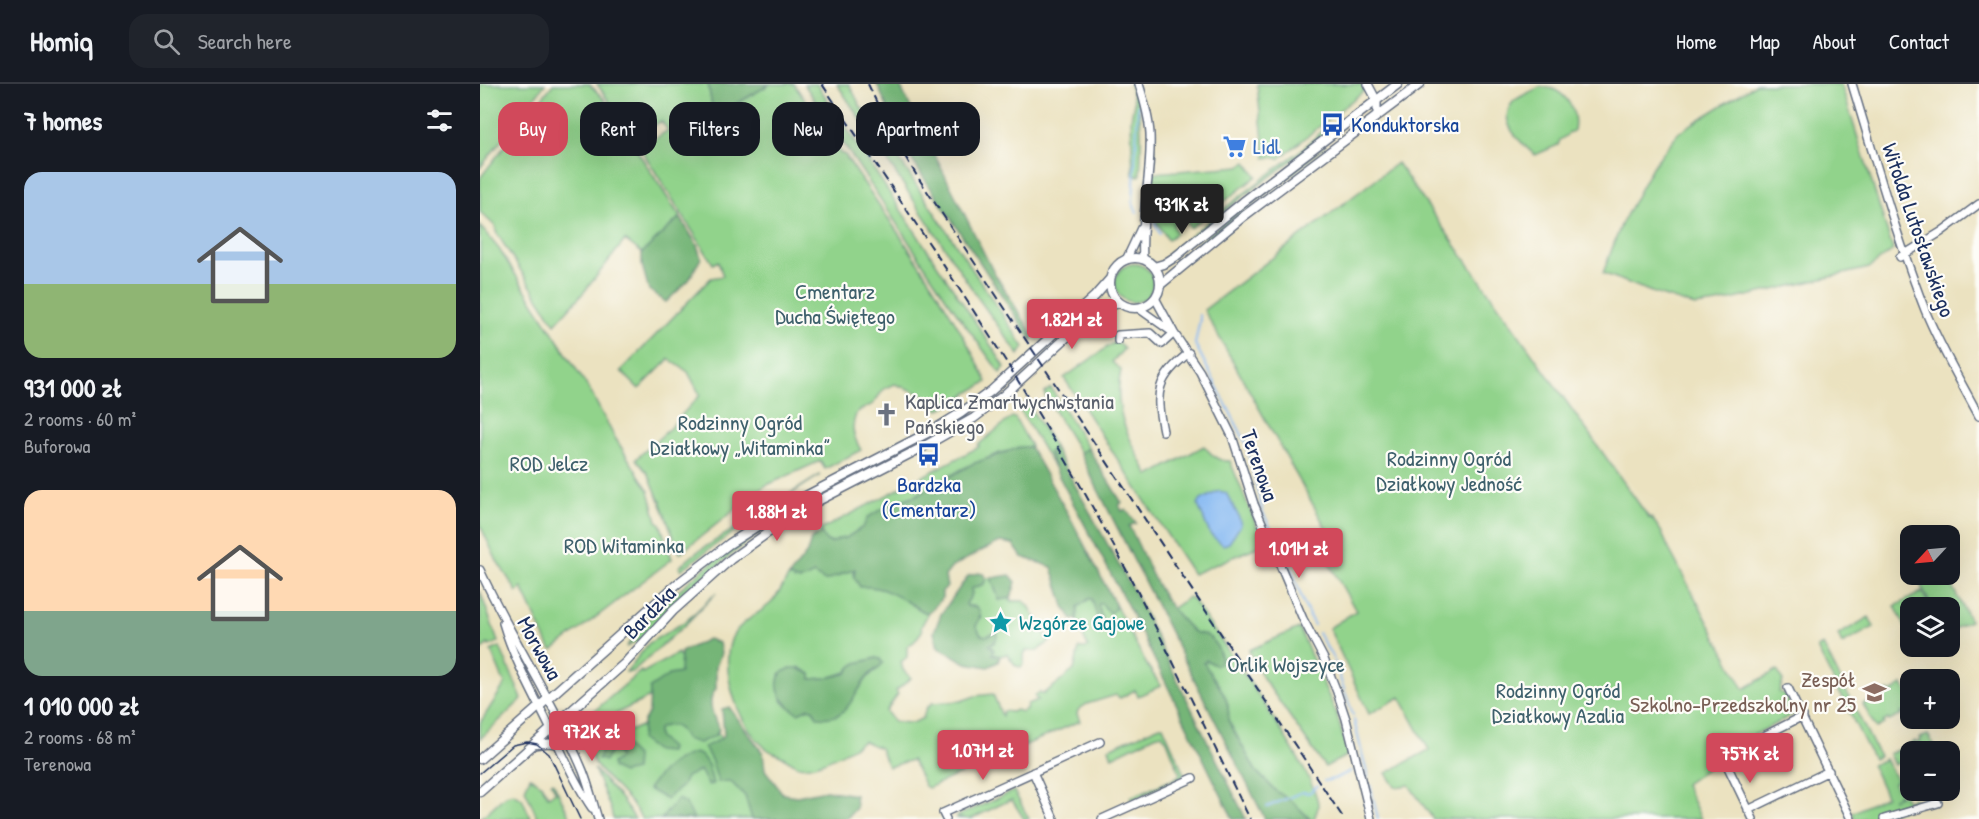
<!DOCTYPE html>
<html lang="en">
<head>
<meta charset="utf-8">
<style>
  :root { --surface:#171b24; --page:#20242c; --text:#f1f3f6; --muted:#9ea1a6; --line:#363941; --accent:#d1495b }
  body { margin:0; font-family:"Patrick Hand",sans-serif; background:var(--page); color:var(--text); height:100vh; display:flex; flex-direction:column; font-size:22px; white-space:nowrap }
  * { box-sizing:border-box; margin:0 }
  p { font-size:20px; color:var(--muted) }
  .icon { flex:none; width:33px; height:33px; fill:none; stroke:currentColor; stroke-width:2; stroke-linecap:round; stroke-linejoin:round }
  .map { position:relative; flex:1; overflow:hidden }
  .sheet { display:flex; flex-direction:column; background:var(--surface); width:480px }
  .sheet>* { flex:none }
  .guide { position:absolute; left:18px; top:18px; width:570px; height:54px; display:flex; gap:12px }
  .needle { width:39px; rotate:244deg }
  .buttons { position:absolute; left:1420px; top:441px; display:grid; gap:12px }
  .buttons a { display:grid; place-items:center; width:60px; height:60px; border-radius:12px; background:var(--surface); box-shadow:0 6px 24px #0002; font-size:30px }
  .price { position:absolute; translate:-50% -51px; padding:0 14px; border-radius:6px; background:var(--accent); color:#fff; font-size:20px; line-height:39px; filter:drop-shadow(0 2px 3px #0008) }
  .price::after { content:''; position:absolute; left:50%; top:36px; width:18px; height:14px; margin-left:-9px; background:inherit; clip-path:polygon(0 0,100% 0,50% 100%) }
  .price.selected { background:#222; color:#fff }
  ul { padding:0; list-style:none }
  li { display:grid; align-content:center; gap:12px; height:318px; padding:0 24px }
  li span { display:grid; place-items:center; height:186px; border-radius:18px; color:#555 }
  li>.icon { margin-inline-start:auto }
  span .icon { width:108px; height:108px; fill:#fffc; stroke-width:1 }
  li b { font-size:26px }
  h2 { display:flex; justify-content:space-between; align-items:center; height:72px; padding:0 24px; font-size:26px }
  .chip { padding:0 21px; border-radius:18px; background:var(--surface); box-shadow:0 6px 24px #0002; font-size:21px; line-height:54px }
  .chip.selected { background:var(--accent); color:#fff }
  header { display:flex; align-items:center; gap:36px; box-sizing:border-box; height:84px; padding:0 30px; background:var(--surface); border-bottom:2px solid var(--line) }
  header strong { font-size:28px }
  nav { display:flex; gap:33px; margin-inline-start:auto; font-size:21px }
  .search { width:420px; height:54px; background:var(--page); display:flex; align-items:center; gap:15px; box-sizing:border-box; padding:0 21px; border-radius:18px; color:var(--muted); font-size:22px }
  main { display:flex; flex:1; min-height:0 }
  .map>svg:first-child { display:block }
  .green { fill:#91d38b; stroke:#568174; stroke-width:1.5; fill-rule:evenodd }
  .forest { fill:#74b577; stroke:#48726a; stroke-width:1.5 }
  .water { fill:#84b8f2; stroke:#5074a8; stroke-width:1.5 }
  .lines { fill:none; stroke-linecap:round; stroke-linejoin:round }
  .stream { stroke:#84b8f2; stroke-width:2 }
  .minor-casing { stroke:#646e80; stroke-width:10 }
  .major-casing { stroke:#646e80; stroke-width:11 }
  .minor { stroke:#fff; stroke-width:7 }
  .major { stroke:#fff; stroke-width:8 }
  .tram { stroke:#1b2f5e; stroke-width:1.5 }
  .rail { stroke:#1b2f5e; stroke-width:2; stroke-dasharray:9 4.5; stroke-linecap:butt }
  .labels { text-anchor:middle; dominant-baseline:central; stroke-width:4.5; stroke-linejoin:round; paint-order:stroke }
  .transit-label { font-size:22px; fill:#164399; stroke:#fdfcf7; text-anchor:start }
  .shop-label { font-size:22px; fill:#366cbe; stroke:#fdfcf7; text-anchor:start }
  .street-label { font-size:22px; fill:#1b2f5e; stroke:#fdfcf7 }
  .park-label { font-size:22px; fill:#3e606c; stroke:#fdfcf7 }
  .worship-label { font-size:22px; fill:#5b616d; stroke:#fdfcf7; text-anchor:start }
  .culture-label { font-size:22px; fill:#0d838f; stroke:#fdfcf7; text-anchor:start }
  .education-label { font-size:22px; fill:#785e54; stroke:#fdfcf7; text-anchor:end }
</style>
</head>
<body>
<header>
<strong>Homiq</strong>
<div class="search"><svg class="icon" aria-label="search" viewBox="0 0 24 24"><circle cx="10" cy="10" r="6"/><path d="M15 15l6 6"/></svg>Search here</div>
<nav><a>Home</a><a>Map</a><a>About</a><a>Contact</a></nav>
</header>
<main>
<section class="sheet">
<h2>7 homes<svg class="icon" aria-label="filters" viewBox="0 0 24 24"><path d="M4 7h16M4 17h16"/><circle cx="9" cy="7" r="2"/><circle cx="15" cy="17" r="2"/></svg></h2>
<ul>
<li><span style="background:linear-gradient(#a9c7e8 60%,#8fb573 0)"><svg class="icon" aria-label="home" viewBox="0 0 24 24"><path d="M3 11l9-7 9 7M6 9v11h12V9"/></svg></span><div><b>931 000 zł</b><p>2 rooms · 60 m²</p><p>Buforowa</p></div></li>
<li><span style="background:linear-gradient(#ffd9b3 65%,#7fa58c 0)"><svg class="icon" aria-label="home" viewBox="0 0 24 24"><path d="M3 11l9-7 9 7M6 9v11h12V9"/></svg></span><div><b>1 010 000 zł</b><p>2 rooms · 68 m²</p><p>Terenowa</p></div></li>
</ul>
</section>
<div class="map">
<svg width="1499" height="735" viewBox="0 0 1499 735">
  <rect width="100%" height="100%" fill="#fdfcf7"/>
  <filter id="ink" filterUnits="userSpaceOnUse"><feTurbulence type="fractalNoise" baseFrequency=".0167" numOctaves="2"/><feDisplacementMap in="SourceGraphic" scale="12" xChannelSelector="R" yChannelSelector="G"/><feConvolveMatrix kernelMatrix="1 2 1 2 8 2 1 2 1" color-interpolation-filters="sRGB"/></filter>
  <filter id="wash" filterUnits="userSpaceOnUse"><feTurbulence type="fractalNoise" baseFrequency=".008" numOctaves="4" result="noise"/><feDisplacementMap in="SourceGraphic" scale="24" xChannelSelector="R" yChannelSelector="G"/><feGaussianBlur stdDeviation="1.35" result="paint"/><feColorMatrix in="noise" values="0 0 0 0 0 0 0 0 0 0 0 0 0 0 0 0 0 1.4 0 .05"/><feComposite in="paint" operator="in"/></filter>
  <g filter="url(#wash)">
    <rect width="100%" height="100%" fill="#ebe2c0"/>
    <!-- green -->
    <path class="green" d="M0,0H65L0,84Z
      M73,0H109L123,14L200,133L162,169L145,156L104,208L75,240L16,148V143L0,128V94Z
      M117,0H228L234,33L290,0H314L360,69L365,71C414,144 470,219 507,298L459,326L451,319L447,312L415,300L404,305L393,320L377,328C370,344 373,352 381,366L345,385L340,377L285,402L200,469L181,420V417L179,416L169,391L156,375L187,347L220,311L208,288L189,275L159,305L141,287L231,194L243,192L238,177L233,180L161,65L188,46L181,37L154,54Z
      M324,0H337L516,269L525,283L520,289L466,214Z
      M357,0H369L381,23L417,72L544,263L539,271L498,214Z
      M650,0H655C662,32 662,59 660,92L653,91L651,35L654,18Z
      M777,0H883L885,6L799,75L792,73L785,74Z
      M1276,0H1361L1413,166L1389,184L1237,219L1215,222L1174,209L1123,189L1141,141L1172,83L1199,48Z
      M1059,3C1083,2 1098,24 1094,46L1080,56L1078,61L1055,71C1041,59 1016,38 1033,18C1039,12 1052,8 1059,3Z
      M842,47L844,49L835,59L751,122L690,172L689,169L750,120L822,65Z
      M846,61L818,86L754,134L697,181L695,178L751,133Z
      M673,64H675L674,89L760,82L766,78L777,92L710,144L704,133L693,140L696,149L688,156L672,130L669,129Z
      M917,79L1169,434L1171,433L1181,447L1189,465L1264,605L1297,586L1303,597L1299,608L1304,610L1314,630L1274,651L1205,700L1221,735H953L929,701L915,703L906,689L949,666L920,613L889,630L849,544L876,527L833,451L846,444L724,226Z
      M0,142L19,165L109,305L134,352L169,407L177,437L180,439L192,475L73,566L70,565L42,504L37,508L17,477L0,441Z
      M635 199a19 19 0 1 1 38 0a19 19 0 1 1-38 0Z
      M636,257L644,265L632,278L641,286C632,328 650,356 669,392L724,362C732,371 738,378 750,377L784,460L713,490L584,294Z
      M571,304L608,364L600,369L565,312V308Z
      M547,318L574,363L569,369L575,385L539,325Z
      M532,333L535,334L551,362L520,369L482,385L437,411L413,419L384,443L366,454L359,455L352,459L345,456L340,446L499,363L498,361Z
      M395,380L397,382L315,425L268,457L210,505L162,555L146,563C211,479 302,428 395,380Z
      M340,391L259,444L201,486L199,483L217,468Z
      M375,485L374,493L380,502C407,501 426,518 448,530L441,543L442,547L434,558L427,562V573L421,578L423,586L431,594L416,607L418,610L406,627L414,638L433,639L443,634L446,625L452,619L481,617L495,612L513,610L522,632L523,627L532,628L536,626L542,628L546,625L547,620L558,616L554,612L560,608L562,610C573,605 583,594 594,586L599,564H606L608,563L597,539L598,523L609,515H613L622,534L618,521L621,519L626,526L635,525V520L667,581L681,602L658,612L655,606L640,614L636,611L607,620L598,626L597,630L600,637L448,704L445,702L432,676L408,683L400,664L383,657C370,666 335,686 319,682C313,680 309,676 303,673C298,670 292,669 287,665C259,644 240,589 251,556C256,540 279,530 291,519C298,512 303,501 309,492L314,496L328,493L333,490L358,492ZM396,574L398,585C378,595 370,636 345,632C339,632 335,626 329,624L318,629L303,618L302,615L319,583L331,590V595L347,594L367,588C375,575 384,579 396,574Z
      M1461,490L1466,491L1490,537L1470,547V524L1452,523L1441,502Z
      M506,494H511L519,516L531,514V517H544L549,522L570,558L556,567H546L544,571V579L541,583L536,582L527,570L520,572L512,570L508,561L510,559L506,552L501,551L496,542L501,533L494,522H487L486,520L492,508L491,505L504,500Z
      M0,507L18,558L9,562L8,560L0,567Z
      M1442,508L1450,523L1431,524V554L1415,522Z
      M236,509L206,540L152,588H146L169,559L206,537Z
      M709,513L712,515C734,547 840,693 838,722C838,726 835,731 834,735H830L814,719L796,707L776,687L748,636C752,612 735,599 724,579L726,576L742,575C736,554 730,559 716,549C707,543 699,533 692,525Z
      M1389,533L1394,543L1362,560L1358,551Z
      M819,544L857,631L868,671L845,683L783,594L769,566Z
      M1343,561L1399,672L1393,675L1337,564Z
      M20,563L42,615L0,655V639L25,600L11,567Z
      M198,569L281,735H162C156,725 149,716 141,708C127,693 106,679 110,657L152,646L170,638L172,612L141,627L108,650L106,634L161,587L162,589Z
      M1423,600L1431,617V626L1421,629L1422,631L1409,637L1408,635L1403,638L1404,640L1396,644L1383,620L1392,616L1393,618L1398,615L1397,613L1409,607L1411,609Z
      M680,642H683L705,692L652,716L650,713L694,695L700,690L687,657L682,650L675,652L632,673L629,664Z
      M1448,651L1454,661L1441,667L1431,668V673L1414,681L1409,670L1421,664L1423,666L1428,664L1427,661L1435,657L1436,659L1441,657L1440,654Z
      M1405,675L1417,697L1414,699L1420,710L1412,715L1423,710L1427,717L1433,714L1436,720L1394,735H1375L1372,729L1406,712L1392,681Z
      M114,685L142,716L155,735H133L131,726Z
      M50,693L61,700L68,712L76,708L71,699L73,698L91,735H58L45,705Z
      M534,707L549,735H544L532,716L526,718L491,735L476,734L477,732Z
      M33,709L42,714L51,735H0L26,711Z"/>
    <!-- forest -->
    <path class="forest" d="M228,0H290L234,33Z
      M397,0H419L513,187L553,251L552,257L426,67Z
      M200,133L217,161L221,174L209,196L186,218L169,206L162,181V169Z
      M540,363H550L592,437L635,520V525L630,529L621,519L618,521L622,534V540H619L612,515H609L598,523L597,535L592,536L584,522L572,483L542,473L533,460L520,458L501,467L472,483L465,492L467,503L462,507V514L448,530C426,518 407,501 380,503L374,493L375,485L345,497L333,490C324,496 318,499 309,492L327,469L331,455L341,449L345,456L351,459L359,455L366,454L383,443L388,433L413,419L437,411L492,380Z
      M574,363L656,512L766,735H753L651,528L575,385L569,369Z
      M608,364L642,419L639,421L642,427L646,425L656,439L649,442C666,474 676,509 701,535C705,539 710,546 714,548C717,550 720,549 723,550C734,553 743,570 740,580L735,581L726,576L724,579C735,599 752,612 748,636L776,687L796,707L814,719L830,735H785L609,388L600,369Z
      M498,489L503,490L506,494L504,500L491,505L492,510L486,520L487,522L498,524C502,531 499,535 496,542L501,551L506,552L514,549H518L515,558L509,561L514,566L512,570L520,572L518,578L508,583L486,579L458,563L454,548L461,530L488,492Z
      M530,491L536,498L531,514L519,516L511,494Z
      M228,555L239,559L241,570L236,582V605C225,617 234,633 239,646L235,652L219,659L205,655C200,641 191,638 178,645V653L190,664L189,668L176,667L161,656L163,638L169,628L170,604L189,591L200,589L201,568Z
      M396,574L400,575L403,579C399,585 393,586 389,591C377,604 370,630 351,633C346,634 342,633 337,633L333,625L329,624L318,629C305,621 291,606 301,589C316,580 316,584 331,590V595L347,594L367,589C374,575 384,579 396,574Z
      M249,623L283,669L285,686L303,710L317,712L346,706L375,711L376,724L367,734L362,735H272L265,712L250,697L238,698L232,678L224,663L239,656L244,651L242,625Z
      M131,659L137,664L146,662L156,672L155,686L143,689L132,684V679L139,674L138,669L131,668L125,677L118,675L122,664Z
      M215,669L222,672L228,681L233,700L228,701L220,686L206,693L202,702L186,715L168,705C180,688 194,674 215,669Z
      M198,715L205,718L214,735H181Z"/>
    <!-- water -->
    <path class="water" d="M739,407L746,409L758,431L761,441L749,459L743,461L730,450L718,421L721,416Z"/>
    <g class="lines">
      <!-- stream -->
      <path class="stream" d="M657,128L653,120L658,21
        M671,136L675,139L680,150
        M719,231L720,235L715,260L766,359L783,429L799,460
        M804,467C816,491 820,518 834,541
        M838,549L853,574L873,631
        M874,636L888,694
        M844,697L854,695L871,687
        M890,701L898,735
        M787,723L822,708L829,709L837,702"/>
    </g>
  </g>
  <g filter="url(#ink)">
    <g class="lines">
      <defs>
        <path id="minor" d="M659,0C664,16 669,33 670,50C672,92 660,133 663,175
          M888,0L897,17V32
          M1372,0C1395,75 1416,152 1445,226C1460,263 1480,296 1499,332
          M1420,173L1461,148L1499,120
          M646,176L661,144
          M675,214L694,249L720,288L752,352L774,420L823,535L844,575L857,608L866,635L891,735
          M658,224L692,248
          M638,257V251L670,249L682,260L694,249
          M683,347C675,309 676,294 709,269
          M0,486C31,554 74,617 103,687C109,702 113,719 118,735
          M23,539C34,576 54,611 71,646C84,672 95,700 112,724
          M1308,604L1371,735
          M53,661L69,659L78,660
          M553,688L574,735
          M1268,726L1349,687
          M466,735L463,729L620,658
          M622,735L713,694
          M1273,735L1245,677L1276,656L1323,632
          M1404,735L1458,719"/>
        <path id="major" d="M630 199a25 25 0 1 1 50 0a25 25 0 1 1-50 0Z
          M674,183L684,180L695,173L763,118L918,0
          M680,201L764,132L940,0
          M0,675L197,500L249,460L320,415L455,345L481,329L511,307L615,212L630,195
          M0,708L145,579L193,527L251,475L286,450L334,419L443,363L494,334L524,311L613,229L623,223L640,219"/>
      </defs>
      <!-- minor casing -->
      <use href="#minor" class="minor-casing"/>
      <!-- major casing -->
      <use href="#major" class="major-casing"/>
      <!-- minor -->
      <use href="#minor" class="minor"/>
      <!-- major -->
      <use href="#major" class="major"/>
      <!-- tram -->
      <path class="tram" d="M0,689L33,661L47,658L57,660L69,670L100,735"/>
      <!-- rail -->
      <path class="rail" d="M342,0C426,126 513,250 588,380C655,495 711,616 770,735
        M388,0L411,49L437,92L864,735"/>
    </g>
  </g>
  <!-- icons -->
  <defs>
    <symbol id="bus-bare" viewBox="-9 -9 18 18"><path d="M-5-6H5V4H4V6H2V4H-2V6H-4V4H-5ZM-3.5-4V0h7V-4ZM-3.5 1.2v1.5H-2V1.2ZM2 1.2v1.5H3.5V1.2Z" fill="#1a4fb4" stroke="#fdfcf7" stroke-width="2.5" paint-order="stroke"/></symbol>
    <symbol id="supermarket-bare" viewBox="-9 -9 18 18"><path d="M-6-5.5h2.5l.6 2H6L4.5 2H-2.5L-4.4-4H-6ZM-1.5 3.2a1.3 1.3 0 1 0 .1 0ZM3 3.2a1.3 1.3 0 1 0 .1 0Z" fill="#3f7fe0" stroke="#fdfcf7" stroke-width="2.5" paint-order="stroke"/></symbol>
    <symbol id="church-bare" viewBox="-9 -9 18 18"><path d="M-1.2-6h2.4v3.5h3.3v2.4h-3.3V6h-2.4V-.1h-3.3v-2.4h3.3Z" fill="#6b7280" stroke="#fdfcf7" stroke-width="2.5" paint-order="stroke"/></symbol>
    <symbol id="sight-bare" viewBox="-9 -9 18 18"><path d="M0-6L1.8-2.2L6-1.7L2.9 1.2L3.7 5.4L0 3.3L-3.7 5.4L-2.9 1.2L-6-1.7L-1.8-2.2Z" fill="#0f9aa8" stroke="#fdfcf7" stroke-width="2.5" paint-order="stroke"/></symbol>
    <symbol id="school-bare" viewBox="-9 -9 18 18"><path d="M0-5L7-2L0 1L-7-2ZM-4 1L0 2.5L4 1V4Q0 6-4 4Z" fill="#8d6e63" stroke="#fdfcf7" stroke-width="2.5" paint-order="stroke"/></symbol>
  </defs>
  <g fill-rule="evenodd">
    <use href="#bus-bare" x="836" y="24" width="33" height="33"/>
    <use href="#supermarket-bare" x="738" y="46" width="33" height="33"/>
    <use href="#church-bare" x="390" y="314" width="33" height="33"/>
    <use href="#bus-bare" x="432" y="354" width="33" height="33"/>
    <use href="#sight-bare" x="504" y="522" width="33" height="33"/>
    <use href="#school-bare" x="1378" y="592" width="33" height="33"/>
  </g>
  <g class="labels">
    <!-- transit labels -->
    <g class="transit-label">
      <text x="871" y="40">Konduktorska</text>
      <text x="449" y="400" text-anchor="middle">Bardzka<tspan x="449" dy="25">(Cmentarz)</tspan></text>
    </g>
    <!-- shop labels -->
    <g class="shop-label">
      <text x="773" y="62">Lidl</text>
    </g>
    <!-- street labels -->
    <g class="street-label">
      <text transform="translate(1439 146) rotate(71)">Witolda Lutosławskiego</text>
      <text transform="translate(780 381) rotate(71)">Terenowa</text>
      <text transform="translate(169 528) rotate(-46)">Bardzka</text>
      <text transform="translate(60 564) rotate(61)">Morwowa</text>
    </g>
    <!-- park labels -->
    <g class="park-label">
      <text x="355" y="207">Cmentarz<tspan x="355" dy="25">Ducha Świętego</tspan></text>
      <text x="260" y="338">Rodzinny Ogród<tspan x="260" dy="25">Działkowy „Witaminka”</tspan></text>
      <text x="969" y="374">Rodzinny Ogród<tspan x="969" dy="25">Działkowy Jedność</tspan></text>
      <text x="69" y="379">ROD Jelcz</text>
      <text x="144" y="461">ROD Witaminka</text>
      <text x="806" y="580">Orlik Wojszyce</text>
      <text x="1078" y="606">Rodzinny Ogród<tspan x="1078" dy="25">Działkowy Azalia</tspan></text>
    </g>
    <!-- worship labels -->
    <g class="worship-label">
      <text x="425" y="317">Kaplica Zmartwychwstania<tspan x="425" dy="25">Pańskiego</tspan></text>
    </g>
    <!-- culture labels -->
    <g class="culture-label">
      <text x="539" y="538">Wzgórze Gajowe</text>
    </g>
    <!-- education labels -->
    <g class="education-label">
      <text x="1376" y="595">Zespół<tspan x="1376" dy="25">Szkolno-Przedszkolny nr 25</tspan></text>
    </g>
  </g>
</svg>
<div class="buttons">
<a><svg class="needle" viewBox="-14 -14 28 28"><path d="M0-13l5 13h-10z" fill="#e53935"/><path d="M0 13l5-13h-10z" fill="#9ea1a6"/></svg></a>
<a><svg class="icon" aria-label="layers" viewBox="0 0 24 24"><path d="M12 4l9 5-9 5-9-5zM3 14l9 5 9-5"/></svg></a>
<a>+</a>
<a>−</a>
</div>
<b class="price selected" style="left:702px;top:151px">931K zł</b>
<b class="price" style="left:592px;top:266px">1.82M zł</b>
<b class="price" style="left:297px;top:458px">1.88M zł</b>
<b class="price" style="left:819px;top:495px">1.01M zł</b>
<b class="price" style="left:112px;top:678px">972K zł</b>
<b class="price" style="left:503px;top:697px">1.07M zł</b>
<b class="price" style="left:1270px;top:700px">757K zł</b>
<div class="guide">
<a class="chip selected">Buy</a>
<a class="chip">Rent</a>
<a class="chip">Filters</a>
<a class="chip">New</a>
<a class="chip">Apartment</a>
</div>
</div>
</main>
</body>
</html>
